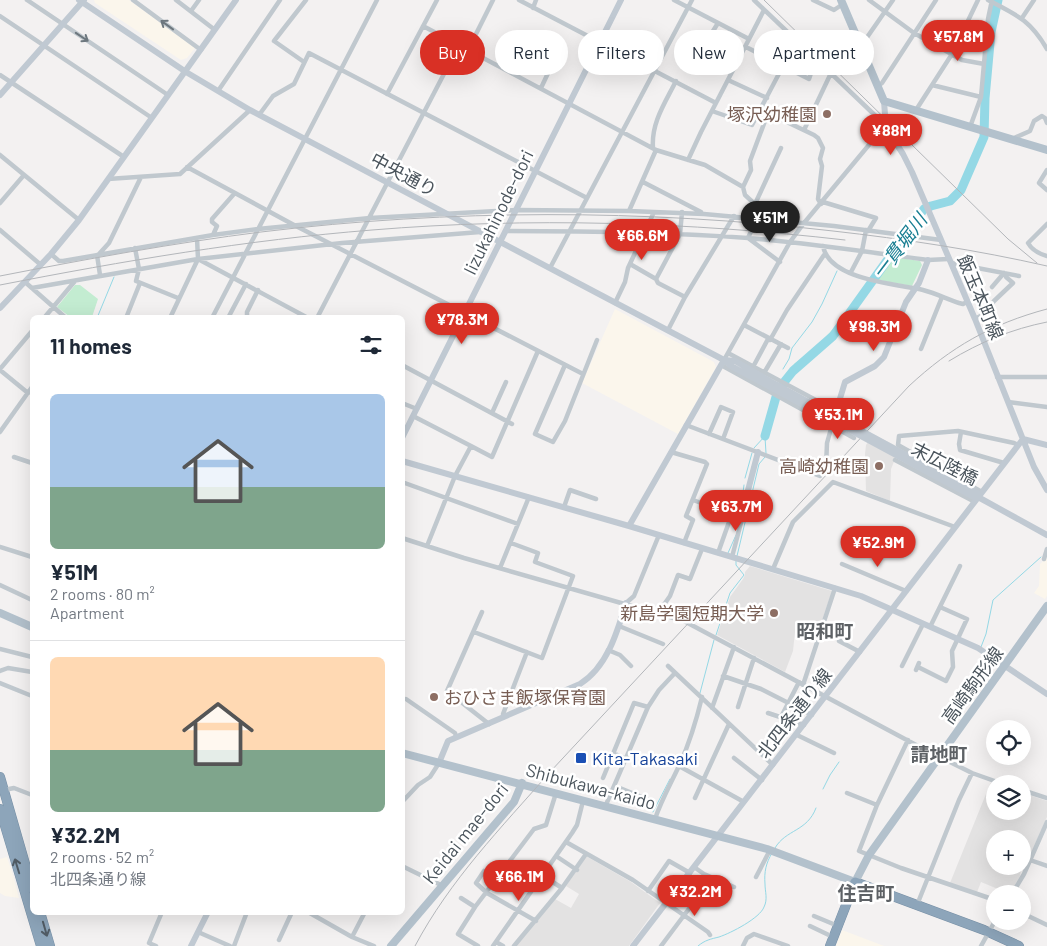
<!DOCTYPE html>
<html lang="en">
<head>
<meta charset="utf-8">
<style>
  :root { --surface:#fff; --page:#f2f2f3; --text:#1f2937; --muted:#747a83; --line:#e0e1e3; --accent:#d93025 }
  body { margin:0; font-family:Barlow,"Noto Sans JP",sans-serif; background:var(--page); color:var(--text); height:100vh; display:flex; flex-direction:column; font-size:19px; white-space:nowrap }
  * { box-sizing:border-box; margin:0 }
  p { font-size:16px; color:var(--muted) }
  .icon { flex:none; width:28px; height:28px; fill:none; stroke:currentColor; stroke-width:2; stroke-linecap:round; stroke-linejoin:round }
  .map { position:relative; flex:1; overflow:hidden }
  .drawer { position:absolute; left:30px; top:315px; width:375px; height:600px; display:flex; flex-direction:column; background:var(--surface); border-radius:8px; box-shadow:0 5px 20px #0002 }
  .drawer>* { flex:none }
  .hud { position:absolute; left:420px; top:30px; width:475px; height:45px; display:flex; gap:10px }
  .controls { position:absolute; left:986px; top:720px; display:grid; gap:10px }
  .controls a { display:grid; place-items:center; width:45px; height:45px; border-radius:50%; background:var(--surface); box-shadow:0 5px 20px #0002; font-size:25px }
  .price { position:absolute; translate:-50% -42px; padding:0 11px; border-radius:18px; background:var(--accent); color:#fff; font-size:16px; line-height:32px; filter:drop-shadow(0 1px 2px #0008) }
  .price::after { content:''; position:absolute; left:50%; top:30px; width:15px; height:11px; margin-left:-8px; background:inherit; clip-path:polygon(0 0,100% 0,50% 100%) }
  .price.selected { background:#222; color:#fff }
  ul { padding:0; list-style:none }
  li { display:grid; align-content:center; gap:10px; height:265px; padding:0 20px }
  li+li { border-top:1px solid var(--line) }
  li span { display:grid; place-items:center; height:155px; border-radius:8px; color:#555 }
  li>.icon { margin-inline-start:auto }
  span .icon { width:90px; height:90px; fill:#fffc; stroke-width:1 }
  li b { font-size:21px }
  h2 { display:flex; justify-content:space-between; align-items:center; height:60px; padding:0 20px; font-size:21px }
  .pill { padding:0 18px; border-radius:22px; background:var(--surface); box-shadow:0 5px 20px #0002; font-size:18px; line-height:45px }
  .pill.selected { background:var(--accent); color:#fff }
  .map>svg:first-child { display:block }
  .commercial { fill:#fbf6ec }
  .education { fill:#e3e2e2; fill-rule:evenodd }
  .green { fill:#c3ecd1 }
  .lines { fill:none; stroke-linecap:round; stroke-linejoin:round }
  .stream { stroke:#94d8e5; stroke-width:1 }
  .river { stroke:#94d8e5; stroke-width:9 }
  .highway-casing { stroke:#7890a6; stroke-width:10 }
  .street { stroke:#c0c8ce; stroke-width:4.5 }
  .secondary { stroke:#c0c9d2; stroke-width:6 }
  .primary { stroke:#b3c1cc; stroke-width:8 }
  .highway { stroke:#8da5ba; stroke-width:9 }
  .rail { stroke:#b3b6ba; stroke-width:1 }
  .secondary-bridge { stroke:#c0c9d2; stroke-width:6 }
  .oneway { stroke:#6d777e }
  .oneway2 { stroke:#515c65 }
  .education-dot { fill:#8d6e63; stroke:#fff; stroke-width:2 }
  .transit-dot { fill:#1a4fb4; stroke:#fff; stroke-width:2 }
  .labels { text-anchor:middle; dominant-baseline:central; stroke-width:5; stroke-linejoin:round; paint-order:stroke }
  .education-label { font-size:18px; fill:#785e54; stroke:#fff; text-anchor:end }
  .street-label { font-size:18px; fill:#4a545c; stroke:#fff }
  .transit-label { font-size:18px; fill:#164399; stroke:#fff; text-anchor:start }
  .water-label { font-size:19px; font-style:italic; fill:#187e92; stroke:#fff }
  .neighbourhood-label { font-size:19px; font-weight:bold; fill:#5d6165; stroke:#fff }
</style>
</head>
<body>
<div class="map">
<svg width="1047" height="946" viewBox="0 0 1047 946">
  <rect width="100%" height="100%" fill="#f3f1f1"/>
  <!-- commercial -->
  <path class="commercial" d="M94,0H129L195,48L187,58L181,60L95,3Z
    M615,309L714,362L716,367L678,434L582,383Z
    M1047,554V596L1045,599L1034,593L1039,586L1040,564L1047,558Z
    M7,857L13,875L19,898L5,896L0,893V859Z
    M842,930L884,946H836Z"/>
  <!-- education -->
  <path class="education" d="M873,434L908,452L895,459L891,469L890,501L866,491L865,454L866,445Z
    M750,566L832,591L820,626L796,622L793,651L785,672L717,635L730,597L743,579L745,575V572Z
    M991,783L995,784V811H1022L1023,793L1047,801V817L1024,869L1021,870L1020,876L1010,894L981,882L977,892L950,883L990,784ZM995,839H1022V866H995Z
    M586,856L631,882L660,903L629,946H515L555,899L571,908L579,894L566,886Z"/>
  <!-- green -->
  <path class="green" d="M894,257L920,261L922,265L912,286L878,280Z
    M75,285H80L98,299L92,317H70L57,307Z
    M850,306L854,307C837,330 819,350 795,365L794,364C817,348 835,329 850,306Z"/>
  <g class="lines">
    <!-- stream -->
    <path class="stream" d="M97,318L114,277
      M783,369L789,359L792,348L812,322L822,304L837,271
      M765,437L766,453
      M754,448L765,436
      M745,478L752,453
      M739,521L744,485
      M728,553L736,535
      M737,556L759,464L765,457
      M716,635L730,593L744,575L736,565V560
      M981,647L986,634L993,600L1041,557
      M700,693L714,640
      M823,789L830,775L839,762
      M653,812L670,779
      M775,848C786,829 807,832 816,808
      M698,946C705,940 711,939 719,937C731,933 760,918 764,907C768,899 765,892 765,884C764,872 766,863 772,853"/>
    <!-- river -->
    <path class="river" d="M765,436L776,397L785,381L793,371L833,336L924,209L931,206L950,201L961,190L984,137L985,98L991,32L998,0"/>
    <defs>
      <path id="highway" d="M0,777L32,888
        M0,809L41,946
        M40,912L50,946
        M830,946L855,882L984,930L1019,946"/>
    </defs>
    <!-- highway casing -->
    <use href="#highway" class="highway-casing"/>
    <!-- street -->
    <path class="street" d="M27,0L168,95
      M133,0L201,50
      M176,0L215,30
      M519,0L716,103
      M674,0L749,39
      M754,0L882,122L885,124
      M813,0L834,10L843,4
      M869,0L914,33L962,60L984,64
      M988,0C1017,15 1030,20 1047,49
      M533,8L536,0
      M191,11L199,0
      M0,16L152,118
      M1022,18L1034,0
      M423,26L656,150L705,165L743,187
      M705,44L718,23
      M861,46L893,0
      M746,47L809,79L816,58
      M468,50L493,0
      M304,62L274,41L306,0
      M533,62L549,71L541,88
      M0,75L124,157
      M728,80L767,98
      M932,85L981,97
      M878,86L882,83L936,0
      M218,91L280,0
      M387,94L437,0
      M916,110L952,54L978,0
      M712,111L752,125L783,66
      M259,115L273,96L294,84L309,53L587,198
      M970,127L981,97L988,19L992,0
      M804,130L831,73
      M1012,139L1030,131L1034,121L1042,116L1045,118L1047,123
      M653,148C651,123 665,103 676,81
      M0,155L79,220
      M688,160L701,132L764,10
      M187,167L294,225L583,374
      M1047,170L1039,183L1047,190
      M108,179L180,174L250,110
      M643,182L701,212
      M823,202L876,218L868,231
      M0,203L24,175
      M755,204L781,148
      M629,211L656,150
      M682,212L680,234L656,279L658,283L685,297
      M757,218L748,238L780,262
      M771,219L745,195L743,187L751,170L750,161L768,113L814,135L818,138L823,148L820,159L822,166L818,199L821,204
      M1047,224L1028,243C1032,250 1040,254 1047,256
      M0,230L41,265
      M505,231C586,231 667,232 748,238C808,243 868,252 928,260L948,259
      M213,235L217,226L212,222V219L234,194
      M197,238L198,259L308,318
      M823,246C829,280 896,284 923,290C935,293 947,299 959,303L963,304L967,302
      M135,248L139,269L136,281L178,298
      M51,254L59,261H63L213,235L258,229L370,218L516,210L629,211L704,214L834,226L941,240
      M99,254L109,243L141,177
      M97,255L100,275
      M951,263L1019,276
      M630,264L656,279
      M550,268L692,0
      M851,272L862,251L866,230
      M25,282L66,318
      M992,287L1004,273
      M32,288L198,259L342,243L480,232
      M615,303L625,282L628,268L654,212
      M44,318L75,281
      M126,318L140,283
      M170,318L198,259
      M212,318L377,0
      M228,318L246,284
      M247,318V312L258,290
      M317,318L459,45
      M975,319L986,313L994,301L1013,283L1006,277L1007,274
      M744,325L788,348
      M668,330L685,297L734,216
      M770,340L787,310L824,255
      M921,349L942,297
      M728,353L857,422
      M724,360L790,242L804,223L878,134L886,128
      M402,365L512,424
      M565,365L535,434L553,442L565,421L597,340
      M721,365L854,438
      M753,367L768,339
      M0,369L32,331
      M0,370L28,393
      M764,373L781,344
      M997,377H1047
      M1008,402L1047,407
      M402,403L417,409
      M492,413L506,382
      M413,416L471,446
      M686,425L820,476L826,467L827,443L832,425
      M0,432L32,387
      M961,432L959,444L960,450L1004,463
      M709,434L721,407L733,412L723,439
      M671,452L705,462L707,464L686,516L693,520L684,543
      M14,457L32,463
      M895,460L975,502
      M402,482L518,524
      M982,492L898,445L899,436L958,431L1014,443L1018,445
      M693,500L712,507
      M564,507L570,490L596,499
      M402,538L464,558L684,621L918,746L972,773L1003,784
      M427,546L455,476L471,446L492,457L538,351
      M0,547L32,557
      M718,553L729,522L733,505
      M732,557L742,519L746,498
      M1044,559L1047,549
      M842,564L906,591
      M500,568L529,497
      M773,569L793,522L833,482L955,527
      M0,585L32,600
      M626,603L634,596L659,535
      M482,612L447,691L489,724
      M658,613L670,596L678,575L690,579L702,549
      M822,625L843,631L839,641L860,652
      M619,626L663,644
      M930,627L960,566
      M474,632L542,658L573,576L535,562L538,553L511,543
      M0,649L32,657
      M608,650L620,655L631,666
      M668,666L773,765
      M902,666L923,624
      M918,667L946,681L953,667L952,651L967,619L940,607
      M916,670L919,663
      M0,671L8,668L32,672
      M723,676L761,689L812,715
      M0,683L32,696
      M803,685L835,588
      M406,699L455,733L456,737
      M738,707L754,658
      M712,708L734,647
      M768,713L804,725
      M504,717L503,714L527,652
      M781,717L799,682
      M797,735L834,753
      M908,740L877,805L859,851L901,868L995,900
      M613,753L626,759
      M734,758L762,780
      M679,766L744,802
      M603,778L634,703L648,707
      M615,786L654,802
      M4,790L14,788L32,795
      M1022,790L1047,798
      M847,793L877,805
      M695,798L729,724
      M402,802L418,785L430,777L439,763
      M605,807L648,707L659,690L675,673
      M655,819C661,801 670,785 678,768C689,745 696,722 702,697
      M566,842L633,880L708,932L710,935
      M556,856L577,870
      M1030,860L1047,866
      M402,866L443,886
      M694,867L704,874L734,887
      M756,877L770,850
      M496,880L484,871L476,883L487,893L536,921
      M683,881L700,894
      M562,888L586,854
      M648,891L669,861L690,873
      M1012,894L1024,874L1047,822
      M461,898L475,907
      M917,905L959,800L972,773
      M308,912L352,937L374,946
      M1022,913L1047,925
      M814,916L838,926
      M810,926L833,937
      M198,932L230,946
      M352,937L365,912
      M279,940L292,912
      M496,942L503,946
      M156,946L149,943L162,912
      M234,946L247,912
      M478,946L458,934L475,907L534,829L546,825L556,793
      M493,946L572,833L577,825L583,801
      M514,946L562,888L542,875
      M661,946L700,894L711,877
      M743,946L747,938L754,934L788,946
      M981,946L995,921"/>
    <!-- secondary -->
    <path class="secondary" d="M79,0L186,72L250,110L724,360L731,366L774,389
      M0,95L84,0
      M884,101L886,128L903,154L912,172L975,319L1034,467L1047,490
      M0,308L51,254L79,220L236,0
      M725,360L735,361L777,385
      M832,425L845,382L875,366L884,357L906,302L919,283L928,260
      M402,438L621,0
      M1023,439L1047,445
      M402,461L629,526L861,596L978,648L1047,694
      M939,473L977,493L978,497
      M937,477L974,497H978L1047,535
      M746,498L758,452
      M629,526L724,360
      M439,763L448,741L580,684C607,667 617,633 626,603
      M191,946L208,912
      M633,946L1023,439"/>
    <!-- primary -->
    <path class="primary" d="M841,0L884,101L1047,150
      M0,613L32,627
      M402,753L767,849L855,882L869,855L1047,606
      M391,946L514,802L522,783"/>
    <!-- highway -->
    <use href="#highway" class="highway"/>
    <!-- rail -->
    <path class="rail" d="M764,0L1008,239L1037,263
      M0,276C87,259 174,243 261,232C451,209 643,209 833,231C904,239 977,250 1047,266
      M0,285C123,261 247,240 372,230C529,217 688,222 845,240
      M949,361C980,342 1012,329 1047,322
      M415,946C450,880 501,828 550,772L909,386C951,347 991,324 1047,309"/>
    <!-- secondary-bridge -->
    <path class="secondary-bridge" d="M777,385L939,473
      M774,389L937,477"/>
  </g>
  <!-- one-way arrows -->
  <defs><path id="oneway-shaft" d="M-6 0H5M1.5-3L5.5 0L1.5 3" fill="none" stroke-width="1.6" stroke-linecap="round" stroke-linejoin="round" transform="scale(1.25)"/></defs>
  <g class="oneway">
    <use href="#oneway-shaft" transform="translate(167 25) rotate(-144)"/>
    <use href="#oneway-shaft" transform="translate(82 37) rotate(34)"/>
  </g>
  <g class="oneway2">
    <use href="#oneway-shaft" transform="translate(17 866) rotate(-107)"/>
    <use href="#oneway-shaft" transform="translate(45 929) rotate(74)"/>
  </g>
  <!-- markers -->
  <g class="education-dot">
    <circle cx="827" cy="114" r="5"/>
    <circle cx="879" cy="466" r="5"/>
    <circle cx="774" cy="613" r="5"/>
    <circle cx="434" cy="697" r="5"/>
  </g>
  <rect class="transit-dot" x="575" y="752" width="12" height="12" rx="2.5"/>
  <g class="labels">
    <!-- education labels -->
    <g class="education-label">
      <text x="817" y="114">塚沢幼稚園</text>
      <text x="869" y="466">高崎幼稚園</text>
      <text x="764" y="613">新島学園短期大学</text>
      <text x="444" y="697" text-anchor="start">おひさま飯塚保育園</text>
    </g>
    <!-- street labels -->
    <g class="street-label">
      <text transform="translate(404 174) rotate(28)">中央通り</text>
      <text transform="translate(498 212) rotate(-64)">Iizukahinode-dori</text>
      <text transform="translate(981 297) rotate(67)">飯玉本町線</text>
      <text transform="translate(945 463) rotate(27)">末広陸橋</text>
      <text transform="translate(972 685) rotate(-54)">高崎駒形線</text>
      <text transform="translate(794 713) rotate(-52)">北四条通り線</text>
      <text transform="translate(591 786) rotate(15)">Shibukawa-kaido</text>
      <text transform="translate(465 833) rotate(-51)">Keidai mae-dori</text>
    </g>
    <!-- transit labels -->
    <g class="transit-label">
      <text x="592" y="758">Kita-Takasaki</text>
    </g>
    <!-- water labels -->
    <g class="water-label">
      <text transform="translate(899 246) rotate(-53)">一貫堀川</text>
    </g>
    <!-- neighbourhood labels -->
    <g class="neighbourhood-label">
      <text x="825" y="630">昭和町</text>
      <text x="939" y="753">請地町</text>
      <text x="866" y="892">住吉町</text>
    </g>
  </g>
</svg>
<div class="controls">
<a><svg class="icon" aria-label="locate" viewBox="0 0 24 24"><circle cx="12" cy="12" r="6"/><path d="M12 2v4M12 18v4M2 12h4M18 12h4"/></svg></a>
<a><svg class="icon" aria-label="layers" viewBox="0 0 24 24"><path d="M12 4l9 5-9 5-9-5zM3 14l9 5 9-5"/></svg></a>
<a>+</a>
<a>−</a>
</div>
<b class="price" style="left:958px;top:62px">¥57.8M</b>
<b class="price" style="left:891px;top:156px">¥88M</b>
<b class="price selected" style="left:770px;top:243px">¥51M</b>
<b class="price" style="left:642px;top:261px">¥66.6M</b>
<b class="price" style="left:462px;top:345px">¥78.3M</b>
<b class="price" style="left:874px;top:352px">¥98.3M</b>
<b class="price" style="left:838px;top:440px">¥53.1M</b>
<b class="price" style="left:736px;top:532px">¥63.7M</b>
<b class="price" style="left:878px;top:568px">¥52.9M</b>
<b class="price" style="left:519px;top:902px">¥66.1M</b>
<b class="price" style="left:695px;top:917px">¥32.2M</b>
<div class="hud">
<a class="pill selected">Buy</a>
<a class="pill">Rent</a>
<a class="pill">Filters</a>
<a class="pill">New</a>
<a class="pill">Apartment</a>
</div>
<section class="drawer">
<h2>11 homes<svg class="icon" aria-label="filters" viewBox="0 0 24 24"><path d="M4 7h16M4 17h16"/><circle cx="9" cy="7" r="2"/><circle cx="15" cy="17" r="2"/></svg></h2>
<ul>
<li><span style="background:linear-gradient(#a9c7e8 60%,#7fa58c 0)"><svg class="icon" aria-label="home" viewBox="0 0 24 24"><path d="M3 11l9-7 9 7M6 9v11h12V9"/></svg></span><div><b>¥51M</b><p>2 rooms · 80 m²</p><p>Apartment</p></div></li>
<li><span style="background:linear-gradient(#ffd9b3 60%,#7fa58c 0)"><svg class="icon" aria-label="home" viewBox="0 0 24 24"><path d="M3 11l9-7 9 7M6 9v11h12V9"/></svg></span><div><b>¥32.2M</b><p>2 rooms · 52 m²</p><p>北四条通り線</p></div></li>
</ul>
</section>
</div>
</body>
</html>
